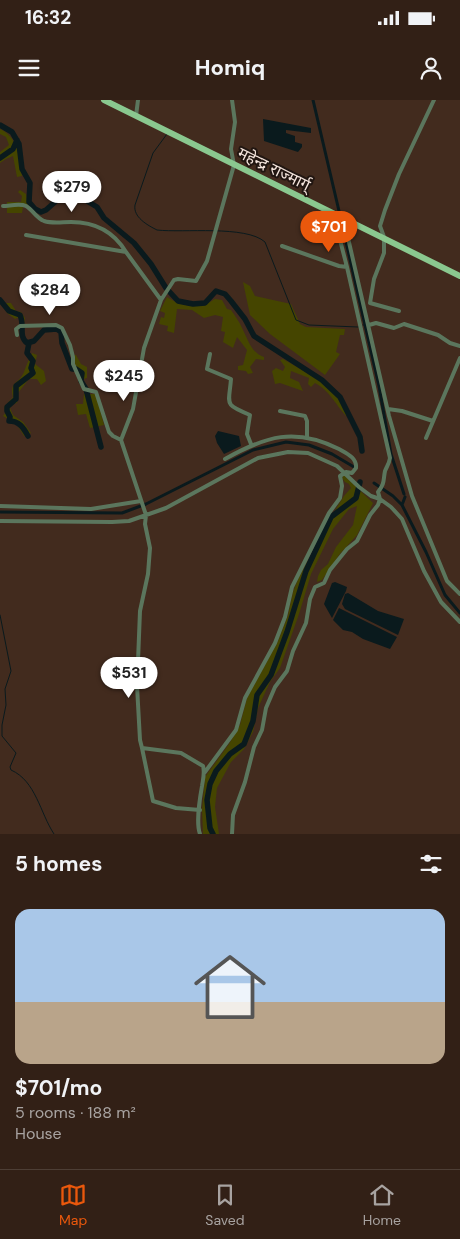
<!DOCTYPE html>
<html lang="en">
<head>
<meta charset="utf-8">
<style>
  :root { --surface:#322016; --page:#3d2d23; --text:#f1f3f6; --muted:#a8a3a1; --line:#4d3e35; --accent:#ea580c }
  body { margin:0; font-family:"DM Sans","Noto Sans Devanagari",sans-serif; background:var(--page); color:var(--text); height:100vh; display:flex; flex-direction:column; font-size:19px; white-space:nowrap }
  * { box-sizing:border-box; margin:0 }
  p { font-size:16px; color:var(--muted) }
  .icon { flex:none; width:28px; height:28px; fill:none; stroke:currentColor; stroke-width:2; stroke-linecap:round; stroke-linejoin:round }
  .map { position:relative; height:734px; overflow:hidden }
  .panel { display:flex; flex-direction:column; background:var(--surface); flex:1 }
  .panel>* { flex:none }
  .price { position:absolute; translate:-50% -42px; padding:0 11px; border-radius:18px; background:#fff; color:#222; font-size:16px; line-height:32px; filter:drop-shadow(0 1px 2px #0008) }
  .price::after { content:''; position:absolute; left:50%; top:30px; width:15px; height:11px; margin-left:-8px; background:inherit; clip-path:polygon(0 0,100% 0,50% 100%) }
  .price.active { background:var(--accent); color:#fff }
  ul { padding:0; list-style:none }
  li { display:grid; align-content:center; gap:10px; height:265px; padding:0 15px }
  li span { display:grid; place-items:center; height:155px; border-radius:15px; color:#555 }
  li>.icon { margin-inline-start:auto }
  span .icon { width:90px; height:90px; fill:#fffc; stroke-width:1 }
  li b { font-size:21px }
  h2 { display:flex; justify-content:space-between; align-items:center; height:60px; padding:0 15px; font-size:21px }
  .status { display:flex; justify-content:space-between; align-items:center; height:35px; padding:0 25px; background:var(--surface); direction:ltr }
  .status svg { height:14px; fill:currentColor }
  header { display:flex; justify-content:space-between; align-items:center; height:65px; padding:0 15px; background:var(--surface); font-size:22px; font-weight:800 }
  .tabs { display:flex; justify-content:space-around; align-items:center; height:70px; border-top:1px solid var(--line); background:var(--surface); font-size:14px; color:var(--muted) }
  .tabs a { display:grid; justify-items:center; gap:2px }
  .tabs .active { color:var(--accent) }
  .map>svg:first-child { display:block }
  .green { fill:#454500 }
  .water { fill:#0a1a1d }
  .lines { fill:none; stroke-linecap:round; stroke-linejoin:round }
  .stream { stroke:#0a1a1d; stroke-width:1 }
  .canal { stroke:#0a1a1d; stroke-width:3 }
  .river { stroke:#0a1a1d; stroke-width:5.5 }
  .minor { stroke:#5b765d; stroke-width:4 }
  .trunk { stroke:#8ac88f; stroke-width:6 }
  .labels { text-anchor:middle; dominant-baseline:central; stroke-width:4; stroke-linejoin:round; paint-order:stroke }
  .street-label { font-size:16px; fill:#f5e5dd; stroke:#211611 }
</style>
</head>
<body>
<div class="status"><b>16:32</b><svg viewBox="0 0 49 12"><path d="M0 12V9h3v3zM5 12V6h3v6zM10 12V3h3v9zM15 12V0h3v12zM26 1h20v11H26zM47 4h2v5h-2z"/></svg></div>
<header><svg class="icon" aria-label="menu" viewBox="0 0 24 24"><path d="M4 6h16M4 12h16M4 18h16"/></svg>Homiq<svg class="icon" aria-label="person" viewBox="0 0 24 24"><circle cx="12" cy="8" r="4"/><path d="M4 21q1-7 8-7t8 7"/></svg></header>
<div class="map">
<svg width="460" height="734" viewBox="0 0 460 734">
  <rect width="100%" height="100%" fill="#422b1e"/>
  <!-- green -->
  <path class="green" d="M0,29C19,38 19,58 22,76L17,77L13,56L6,59L0,63V52L9,45L6,37L0,34Z
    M20,90L26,94L27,101L30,105L28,107H23L22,113H7V102H21L22,96L18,92Z
    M243,182L250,186L255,196L291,204L300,224L306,227L345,229L344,235H340L336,252L340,254L325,275L270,234L250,215Z
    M167,197C182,207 199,210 215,199L222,200L227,209L231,210C235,216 239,221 242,228C248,239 251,253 264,257V260L256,259L250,267L253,273L248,274L246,271L238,270V266L243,265L247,250L237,237L233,248L223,242L225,232L221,231L223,217L215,215L204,218L192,210L177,209L174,233L167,231L168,226L159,224L161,217L164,218L165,213L160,211Z
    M3,203H11L16,211L21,212L25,218L24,223L21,224L19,217L15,219L7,213Z
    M32,253L37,255L35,264L44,271L46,281L41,285L37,279H29L18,293L17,303L12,304L10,308L13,315L23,322L31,333L24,336L16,323L3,316L6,312L4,307L13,297C9,281 19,284 24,272C26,266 29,259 32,253Z
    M74,255H76L81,264L87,267V278L80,280L74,264Z
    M283,259L334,288L347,312L346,316C336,305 329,290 315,283L311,287L308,284L309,278L291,271L290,278L299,282L303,291L280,283L275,284L272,271L276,268L283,271L285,267L280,260Z
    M84,294H96L104,325L90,328L86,314L78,315L76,304H83Z
    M344,375L373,403L357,435L339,455L322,480L317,482L318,476L321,470L328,464L336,447L353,425L357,406L349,409L333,429L311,474L299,514L280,568L270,582L258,608L253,632L244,649L231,662L217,688L215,707L219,734H203L202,709L205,677L229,644L240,625L247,598L278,541L288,515L293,492L298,479L337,407L344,396L351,388L349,384L345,382L342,378Z"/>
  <!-- water -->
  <path class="water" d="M263,19L311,28V33L286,30V33L295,36V42L302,44V47L298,52L264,41Z
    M218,331L239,336L241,346L224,354L217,343L215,336Z
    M335,482L347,487L346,491L332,518L324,504L332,483Z
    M348,493L378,511L404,519L398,535L345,509L342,504L345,494Z
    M339,508L397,537L390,549L363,539L352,532L343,530L333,520Z"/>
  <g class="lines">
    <!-- stream -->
    <path class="stream" d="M167,34L153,53L135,105C133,117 147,125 157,130C183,133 246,125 265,142L296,220L309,225L358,227
      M363,225H365
      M0,515L11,571L5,589L6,605L2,625V636L16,653L10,667L11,670C36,681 40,713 54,734"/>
    <!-- canal -->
    <path class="canal" d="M313,0L339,111
      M341,120L379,286L391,354L404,394
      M374,383L393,396L402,405L426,452L445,495L460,513
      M402,405L405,397
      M0,412L122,413L146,404L253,350L286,342L309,345L332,354L354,367"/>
    <!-- river -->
    <path class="river" d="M0,25L12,32L19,44L22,69L30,83L29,102L35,109L41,112L46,110L64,94L77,95L97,107L104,118L134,143L151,164L166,188L178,201L193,204L205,203L216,191L225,194L231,201L245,219L254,236L322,280L340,297L360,337L362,351
      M0,58L13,49L17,40
      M0,200L9,211L20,215C25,225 18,236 27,243L34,241L44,230L57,229L61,232L62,243L72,269H74
      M76,269L82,273L81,281L86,289L101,347
      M28,336C23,327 19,321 9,321L10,317L7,311V307L16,299V286L33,273L31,268L33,261L27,253L29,243
      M213,734L210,728L207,700L210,684L216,671L230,654L244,644L253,621L257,595L271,575L287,532L306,471L331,417L356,398L360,382"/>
    <!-- minor -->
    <path class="minor" d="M136,16L138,0
      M3,106C9,106 20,103 26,106C33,110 36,118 44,121C53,124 62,122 71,122C95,122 114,132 126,152
      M347,121L349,124L348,138L389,316L412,396L447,481L460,494
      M26,135L126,152L161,200
      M282,146L339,166L347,167L333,113
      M399,211L370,203L374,179L384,153V137L380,126L385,110L399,74L434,0
      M369,225L376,223L394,228L404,224L438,235L450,243L460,246
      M17,235L16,229L20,226L56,225L62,228L70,245L73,257V264L84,289L96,292L109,332L113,336L121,340
      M210,254L207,269L231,279C229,305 223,304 250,315L247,334L251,344
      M388,309L402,311L433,321
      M280,311L305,316L307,321V338
      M426,338L460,258
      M0,406L91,409L141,401
      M0,421L112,422L129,421L166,408L258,358L288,352L308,353L337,366L359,387L371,396L380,399L391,407L402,419L424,471L441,502L460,522
      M142,648L153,701L176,708L200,710
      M205,672L236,630L245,598L275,543L285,517L292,487L329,413L340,398L342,386L340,376L346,372L352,373L356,368C357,358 348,354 339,349C295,327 266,336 225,359
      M200,734C196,724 200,697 202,686C203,679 205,673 203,666L181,653L142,648L140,640L137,586L140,511L148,474L150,448L145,424L146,415L121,340L133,309L144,248L161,200L174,180L178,179L196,181L207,161L234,65L231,49L235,22L232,0
      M232,734L233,715L245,682L254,647L262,630L266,608L275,587L287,571L293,551L306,523L310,499L315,487L324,483L330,470L347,449L357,441L370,415L378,405L380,399L378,392C385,383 383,381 385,371C387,366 389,364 390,358L347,167"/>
    <!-- trunk -->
    <path class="trunk" d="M104,0L460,176"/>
  </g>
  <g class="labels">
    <!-- street labels -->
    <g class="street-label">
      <text transform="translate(274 69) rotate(26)">महेन्द्र राज्मार्ग्</text>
    </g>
  </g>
</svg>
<b class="price" style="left:72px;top:113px">$279</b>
<b class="price active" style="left:329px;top:153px">$701</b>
<b class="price" style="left:50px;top:216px">$284</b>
<b class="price" style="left:124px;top:302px">$245</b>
<b class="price" style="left:129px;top:599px">$531</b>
</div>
<section class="panel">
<h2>5 homes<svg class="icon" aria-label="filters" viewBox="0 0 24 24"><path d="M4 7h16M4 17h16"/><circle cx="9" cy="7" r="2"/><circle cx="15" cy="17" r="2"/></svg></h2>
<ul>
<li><span style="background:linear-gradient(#a9c7e8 60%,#b9a48a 0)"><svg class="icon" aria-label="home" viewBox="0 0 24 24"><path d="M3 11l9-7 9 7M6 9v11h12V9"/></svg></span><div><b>$701/mo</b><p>5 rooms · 188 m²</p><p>House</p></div></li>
</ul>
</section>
<nav class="tabs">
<a class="active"><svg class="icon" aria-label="map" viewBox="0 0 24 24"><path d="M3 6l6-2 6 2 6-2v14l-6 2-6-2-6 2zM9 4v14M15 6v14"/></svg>Map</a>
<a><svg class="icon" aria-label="saved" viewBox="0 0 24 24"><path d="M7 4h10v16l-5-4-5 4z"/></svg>Saved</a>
<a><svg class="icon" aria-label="home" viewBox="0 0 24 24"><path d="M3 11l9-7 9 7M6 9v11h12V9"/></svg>Home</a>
</nav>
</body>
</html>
